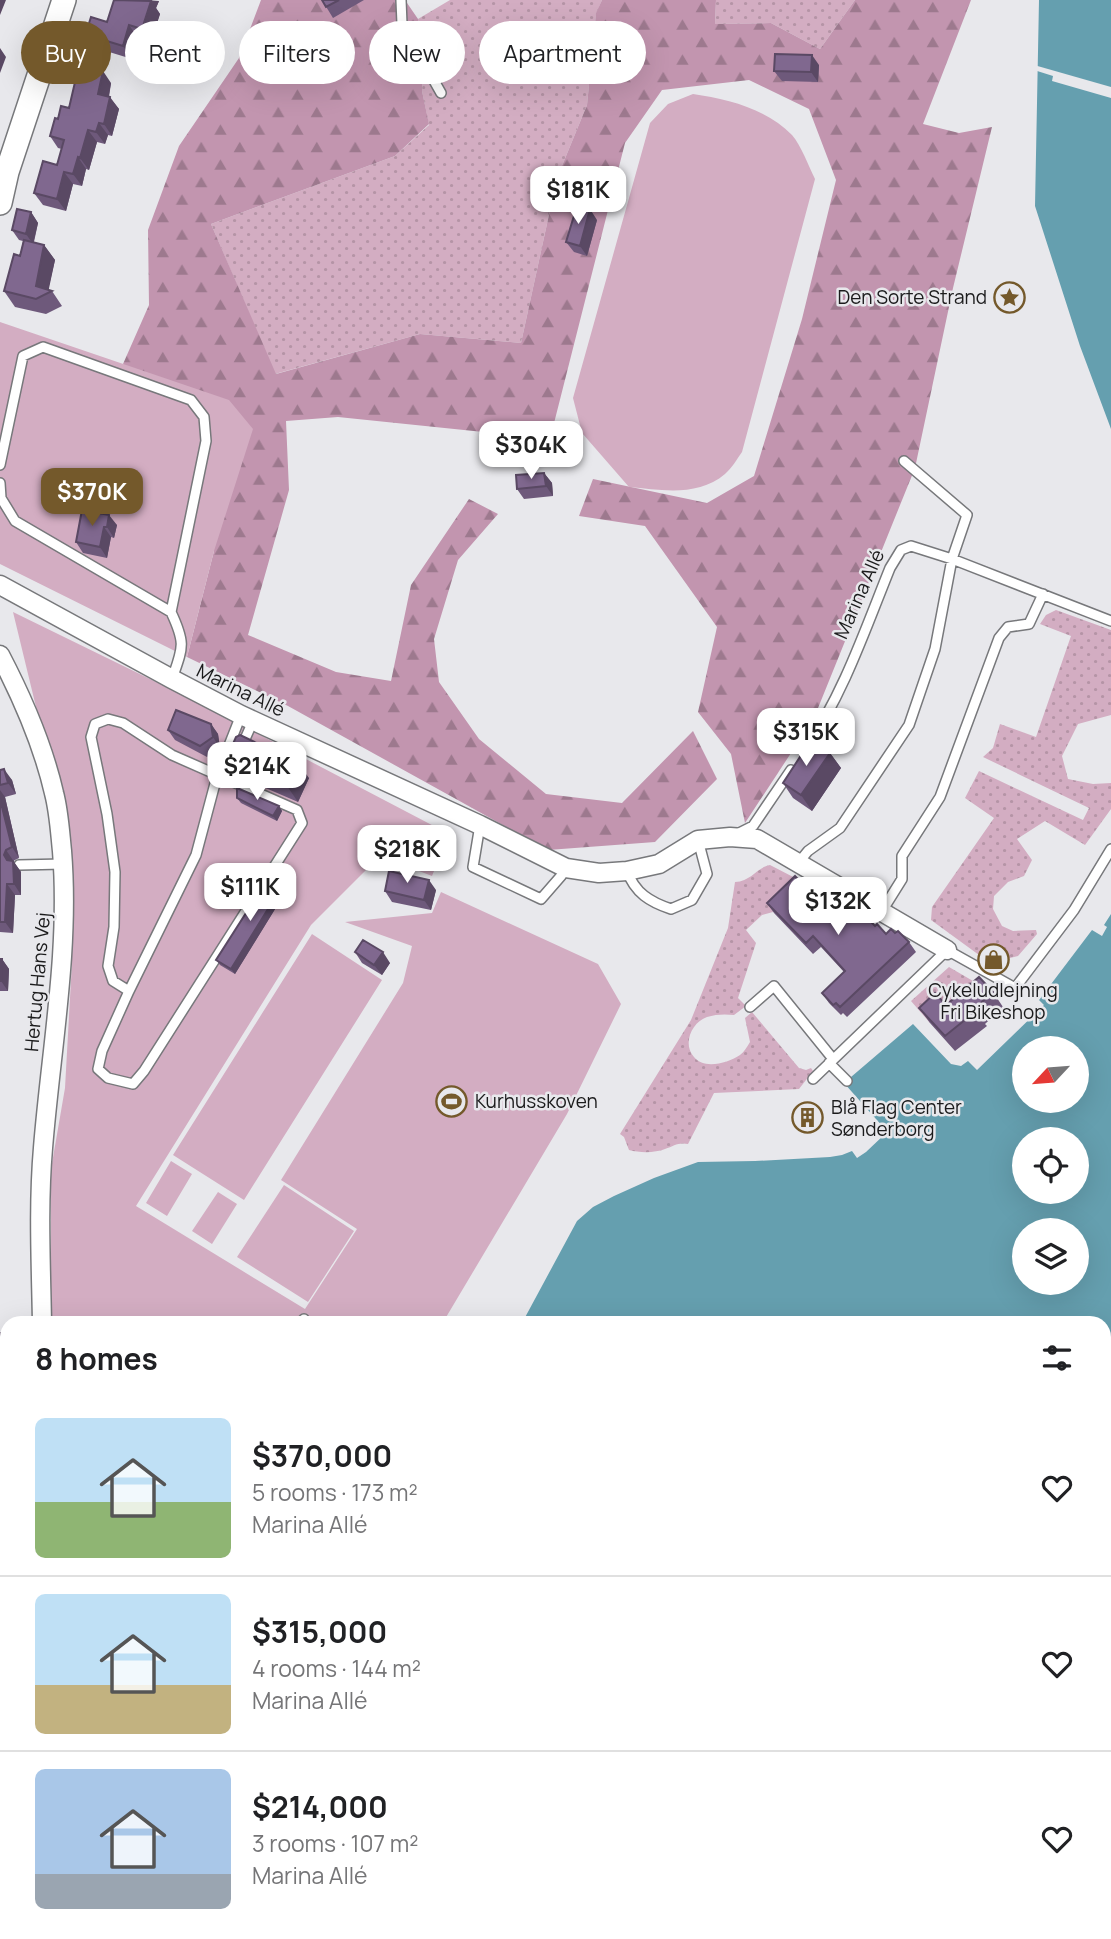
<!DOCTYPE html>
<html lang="en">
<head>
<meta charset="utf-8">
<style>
  :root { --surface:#fff; --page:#f6f6f6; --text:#202124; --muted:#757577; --line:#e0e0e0; --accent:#74592b }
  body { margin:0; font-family:Manrope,sans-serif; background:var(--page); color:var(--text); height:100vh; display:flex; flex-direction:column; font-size:26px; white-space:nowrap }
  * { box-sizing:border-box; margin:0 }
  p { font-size:23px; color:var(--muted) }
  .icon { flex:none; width:38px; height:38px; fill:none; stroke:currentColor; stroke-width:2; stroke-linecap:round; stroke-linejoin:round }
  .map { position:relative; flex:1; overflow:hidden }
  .side { position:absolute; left:0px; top:1316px; width:1111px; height:623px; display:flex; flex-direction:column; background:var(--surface); border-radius:21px 21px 0 0; box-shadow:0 7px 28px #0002 }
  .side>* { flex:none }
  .banner { position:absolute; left:21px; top:21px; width:700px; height:63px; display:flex; gap:14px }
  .needle { width:46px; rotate:244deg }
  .fabs { position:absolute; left:1012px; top:1036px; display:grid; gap:14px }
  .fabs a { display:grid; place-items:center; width:77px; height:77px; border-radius:50%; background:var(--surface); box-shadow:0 7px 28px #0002; font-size:35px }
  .price { position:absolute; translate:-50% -60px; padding:0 16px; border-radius:14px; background:#fff; color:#222; font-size:23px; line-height:46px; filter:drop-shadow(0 2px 4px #0008) }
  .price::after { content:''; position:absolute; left:50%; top:42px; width:21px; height:16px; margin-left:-10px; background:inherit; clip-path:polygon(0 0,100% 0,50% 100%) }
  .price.on { background:var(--accent); color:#fff }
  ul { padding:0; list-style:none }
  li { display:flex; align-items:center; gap:21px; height:175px; padding:0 35px }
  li+li { border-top:2px solid var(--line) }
  li span { display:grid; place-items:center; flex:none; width:196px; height:140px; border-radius:10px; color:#555 }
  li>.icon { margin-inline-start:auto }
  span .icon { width:84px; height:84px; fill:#fffc; stroke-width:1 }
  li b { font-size:30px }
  h2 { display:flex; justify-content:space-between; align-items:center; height:84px; padding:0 35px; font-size:30px }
  .tag { padding:0 24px; border-radius:32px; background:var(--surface); box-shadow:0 7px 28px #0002; font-size:24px; line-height:63px }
  .tag.on { background:var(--accent); color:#fff }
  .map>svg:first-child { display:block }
  .grass { fill:url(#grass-dots) }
  .forest { fill:url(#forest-firs) }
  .park { fill:#d3adc2 }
  .water { fill:#659faf; fill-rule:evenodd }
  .pier { fill:#e8e8ec }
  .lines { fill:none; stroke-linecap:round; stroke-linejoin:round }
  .service-casing { stroke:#77787b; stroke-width:12 }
  .minor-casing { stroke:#77787b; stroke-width:21 }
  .tertiary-casing { stroke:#77787b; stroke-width:26 }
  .service { stroke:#fff; stroke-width:9 }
  .minor { stroke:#fff; stroke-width:18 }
  .tertiary { stroke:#fff; stroke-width:23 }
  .wall { fill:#6e597b }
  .shaded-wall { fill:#5a4964 }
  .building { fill:#80688f; stroke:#5a4964; stroke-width:2 }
  .labels { text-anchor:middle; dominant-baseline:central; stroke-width:5; stroke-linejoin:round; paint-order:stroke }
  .poi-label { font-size:19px; fill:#1b1b1c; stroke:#e8e8ec; text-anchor:start }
  .street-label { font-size:19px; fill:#1b1b1c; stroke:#e8e8ec }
</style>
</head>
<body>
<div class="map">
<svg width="1111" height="1939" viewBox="0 0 1111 1939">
  <defs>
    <pattern id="grass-dots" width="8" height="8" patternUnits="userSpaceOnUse" patternTransform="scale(1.75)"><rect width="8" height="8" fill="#d3adc2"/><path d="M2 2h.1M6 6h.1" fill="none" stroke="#b594a6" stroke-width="1.8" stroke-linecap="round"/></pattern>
    <pattern id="forest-firs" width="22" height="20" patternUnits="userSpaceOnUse" patternTransform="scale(1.75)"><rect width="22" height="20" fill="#c295af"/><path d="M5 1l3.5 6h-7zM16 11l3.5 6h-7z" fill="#9d798e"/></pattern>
  </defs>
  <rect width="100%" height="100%" fill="#e8e8ec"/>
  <!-- grass -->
  <path class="grass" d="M450,0H602L596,14L587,105L557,178L521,343L420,334L275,374L211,224L395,156L429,125L422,91L424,40L418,19Z
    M716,0H855L820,49L771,23L715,24Z
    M1056,610L1111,630V715L1078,724L1062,756L1068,779L1093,784L1111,783V809L1085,845L1045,821L1017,839L1032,860L1024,876L1008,882L994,896L993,909L1002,926L1013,931L1036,930L1037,934L1018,956L990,963L931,920L932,907L994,818L965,798L979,771L1083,820L1089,808L983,757L993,748L1000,724L1036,737L1071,636L1040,624L1046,615Z
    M770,865L799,880L794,885L797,890L773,912L762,915L746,930L756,943L738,998L746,1006L734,1015C726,1014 716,1014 707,1017C692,1022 682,1044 694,1057C704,1070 728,1063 740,1055C744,1052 747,1047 750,1042L745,1018L752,1012L799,1068L806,1070L811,1068L813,1071L799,1089L714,1093L688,1144C678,1142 674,1146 665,1149C655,1153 640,1153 629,1150L624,1137L620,1134L691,1020L728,928L735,882C752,881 757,867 770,865Z
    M949,967L985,988L930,1023L911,1001Z"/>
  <!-- forest -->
  <path class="forest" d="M261,0H405L418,19L424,40L422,91L429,124L395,156L211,224L276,374L420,334L521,343L557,178L587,105L596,13L602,0H716L715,24L771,23L820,49L855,0H971L923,124L959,133L992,127L953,288L915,468L814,718L745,823L731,754L698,712L717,627L645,526L579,516L593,479L707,503L754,476L802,319L836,180L809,109L749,80L662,90L625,143L550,439L338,417L286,421L289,490L248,635L336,672L391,681L411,585L469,499L498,514L458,560L434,639L439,682L479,739L546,794L622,803L693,731L717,779L655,842L548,850L288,706L187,657L214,551L123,364L149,305L148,230L179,146L239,58Z"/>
  <!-- park -->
  <path class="park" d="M693,94C728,99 767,109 792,135C801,145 809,167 815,179L742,452C737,459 732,468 725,474C698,497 662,490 629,487L582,433L573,398L650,123L668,104Z
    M0,322L229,400L253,429L214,551L187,657L0,564Z
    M13,612L197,702L449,834L432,876L380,856L311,925L136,1206L305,1309L357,1229L281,1180L403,983L412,946L345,922L432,913L441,892L598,964L621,1004L567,1114L445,1319V1323H51V1169L65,1088L72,962L70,829L36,707Z
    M312,934L382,980L244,1200L173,1155Z
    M171,1161L192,1174L167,1216L146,1203Z
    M284,1185L354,1231L308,1302L237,1257Z
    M218,1192L237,1204L212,1244L192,1231Z"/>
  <!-- water -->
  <path class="water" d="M1039,0H1111V429L1080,346L1035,206Z
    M1111,914V1939H302L304,1932H1104V1323H522L577,1221L593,1207L614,1196L654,1178L698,1162L755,1161L830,1157L842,1155L852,1151L857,1158L866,1152L885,1134L884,1128L844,1083L913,1024L951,1064L961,1066L968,1061L977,1070L1044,1005L1039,1000L1092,930L1102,936L1107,927L1104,925ZM1024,1048H1076V1101H1024ZM1024,1139H1076V1192H1024ZM1024,1230H1076V1283H1024Z"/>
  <!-- pier -->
  <path class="pier" d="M1034,65L1111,87V98L1052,81L1053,76L1034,70Z"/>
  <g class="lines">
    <defs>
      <path id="service" d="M401,0L402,24L441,93
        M0,465L23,356L43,347L191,400L204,417L206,441L171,612
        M0,483L1,498L15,521L171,612C186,644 183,647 172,679
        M805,750C843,695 865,630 890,568L901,550L911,546L952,559L1111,621
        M227,780L253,721
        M480,825L473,867L541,899L561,876L566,868
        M735,835L753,826L791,770
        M799,862L808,851L840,828L909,725L935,649L952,559L967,515L904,461
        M19,865L63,864
        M627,871C635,893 650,902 671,909L692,900L707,874L698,840
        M882,911L902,879V856L940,797L999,638L1008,627L1029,624L1043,594
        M129,991L113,981L108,966L114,927L115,872L107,814L91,737L95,724L108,719L123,723L172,755L297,810L302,823L144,1071L133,1084L108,1078L98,1069L102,1051L129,991L196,855L217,776L241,715
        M750,1007L774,986L833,1059
        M829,1063L847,1081
        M813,1079L947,950L1015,988L1074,910L1111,849
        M300,1323L304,1319"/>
      <path id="minor" d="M0,585L172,679L241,715L480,825L566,868L599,873L627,871L659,864L698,840L730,837L757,839L947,950
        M0,655C23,699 43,745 54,793C59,812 60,832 62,851C70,950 51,1049 43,1148C38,1206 41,1265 42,1323"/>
      <path id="tertiary" d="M0,203L7,172L64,0
        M0,1907H7
        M203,1932L212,1939"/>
    </defs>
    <!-- service casing -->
    <use href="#service" class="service-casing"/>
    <!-- minor casing -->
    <use href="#minor" class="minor-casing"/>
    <!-- tertiary casing -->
    <use href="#tertiary" class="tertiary-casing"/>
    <!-- service -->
    <use href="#service" class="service"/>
    <!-- minor -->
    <use href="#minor" class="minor"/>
    <!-- tertiary -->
    <use href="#tertiary" class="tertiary"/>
  </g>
  <!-- wall -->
  <path class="wall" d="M322,0H364L333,18Z
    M159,1L156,8L160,14L151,41L138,38L132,59L106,51L100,69L89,65L80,52L107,22Z
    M819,65L818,82L782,81L774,71Z
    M111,83L109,97L119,109L112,136L108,135L105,144L97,142L89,170L86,169L82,186L73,184L66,211L43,205L34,193L57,165L62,149L58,148L50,136L58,119L69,108Z
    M31,212L38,223L34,242L44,245L55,260L48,290L52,291L62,306L46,314L15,307L4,291L20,256L23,241L19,240L12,230Z
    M597,220L587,256L574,252L566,242Z
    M544,473L552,483L553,496L524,499L517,489Z
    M82,510L117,525L114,538L111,537L107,558L83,553L76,542Z
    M211,724L218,734L220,748L207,757L175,740L168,730Z
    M830,753L841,768L812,811L793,798L783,783Z
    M229,762L309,778L298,802L240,777Z
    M0,770L12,780L16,794L5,797L19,858L13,861L21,872V895H15L13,933L0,932Z
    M237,798L279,806L282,811L277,821L241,803Z
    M284,887L288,892L281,902L280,901L235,974L220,965L216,960Z
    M436,890L431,910L392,902L385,891Z
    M819,902L853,918L875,926L886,934L895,933L909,942L916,952L847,1017L843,1013L841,1015L829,1003L822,993L844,972L821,947L813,954L774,913L767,903Z
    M355,952L390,963L382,975L362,963Z
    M0,959H2L9,969L8,991H0Z
    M993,992L1003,1007L985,1024L987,1026L955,1051L930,1023L919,1008L946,1005Z
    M0,1333H7V1355H0Z
    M0,1506L4,1512L5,1518L7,1522V1536L5,1539H0Z
    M0,1605H7V1656H2L0,1653Z"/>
  <!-- shaded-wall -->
  <path class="shaded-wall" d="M0,0H6L0,15Z
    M146,0L159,1L156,8L160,14L151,41L142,29Z
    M129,25L138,38L132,59L123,46Z
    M97,38L106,51L100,69L91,56Z
    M0,48L6,57L0,73Z
    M812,55L819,65L818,82L811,72Z
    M103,71L111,83L107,106L98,94Z
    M110,97L119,109L112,136L104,124Z
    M99,123L108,135L105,144L96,132Z
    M88,130L97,142L89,170L80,158Z
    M78,157L86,169L82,186L73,174Z
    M64,172L73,184L66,211L57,199Z
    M590,209L597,220L587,256L580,246Z
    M31,212L38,223L33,244L26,234Z
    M44,245L55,260L48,293L36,286Z
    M544,473L552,483L553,496L546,486Z
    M109,515L117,525L114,538L107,527Z
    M104,527L111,537L107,558L100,547Z
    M211,724L218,734L220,748L213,737Z
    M830,753L841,768L812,811L801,795Z
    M298,763L309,778L298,802L287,786Z
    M4,769L12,780L16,794L8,783Z
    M0,790L5,797L19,858L12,847L0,799Z
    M279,806L282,811L277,821L273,816Z
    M6,850L21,872V895L14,884L4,855Z
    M429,880L436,890L431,910L424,900Z
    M7,884L15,895L13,933L5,922Z
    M284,887L288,892L281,902L278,897Z
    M276,896L280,901L235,974L231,969Z
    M383,952L390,963L382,975L374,965Z
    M2,959L9,969L8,991L1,981Z
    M0,1506L4,1512L5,1518L7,1522V1536L5,1539L0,1531Z
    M392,1932H405L404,1939L391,1937Z"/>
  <!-- building -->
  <path class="building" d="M114,0L151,1L142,29L129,25L123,46L97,38L91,56L80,52L91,17L107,22Z
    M322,0H339L326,7Z
    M775,54L812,55L811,72L774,71Z
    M79,65L103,71L98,94L110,97L104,124L99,123L96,132L88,130L80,158L78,157L73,174L64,172L57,199L34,193L43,161L57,165L64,140L50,136L55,118L58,119L61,106L69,108Z
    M577,206L590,209L580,246L566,242Z
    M17,209L31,212L26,234L12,230Z
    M24,240L44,245L36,286L52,291L36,299L4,291L14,254L20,256Z
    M544,473L546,486L517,489L516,475Z
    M82,510L109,515L107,527H104L100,547L76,542Z
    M176,710L211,724L213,737L200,746L168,730Z
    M240,735L298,763L287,786L229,762V753L236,737Z
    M811,740L830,753L801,795L783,783Z
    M4,769L8,783L0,785V770Z
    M237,788L279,806L273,816L237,798Z
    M0,799L12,847L6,850L4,855L7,860L13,861L14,884H7L5,922H0Z
    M389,871L429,880L424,900L385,891Z
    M795,876L819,902L829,892L853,918L861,911L875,926L877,924L886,934L891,929L895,933L898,931L909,942L840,1007L836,1003L833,1005L822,993L845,971L813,936L806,943L767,903Z
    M269,877L284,887L278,897L276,896L231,969L216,960Z
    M363,940L383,952L374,965L355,952Z
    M0,959H2L1,981H0Z
    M979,977L993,992L974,1009L976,1011L945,1036L919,1008L935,993L946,1005Z
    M0,1333H7V1350H0Z
    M0,1605H7V1641H0Z
    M377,1932H392L391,1937L411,1939H376Z
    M5,1933L47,1934V1939H5Z"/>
  <!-- icons -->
  <defs>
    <symbol id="sight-ring" viewBox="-11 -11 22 22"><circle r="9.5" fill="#e8e8ec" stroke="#74592b" stroke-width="1.5"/><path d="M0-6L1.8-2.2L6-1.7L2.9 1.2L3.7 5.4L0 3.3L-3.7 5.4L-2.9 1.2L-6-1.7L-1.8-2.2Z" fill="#74592b"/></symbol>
    <symbol id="shop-ring" viewBox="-11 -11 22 22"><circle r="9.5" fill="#e8e8ec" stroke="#74592b" stroke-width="1.5"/><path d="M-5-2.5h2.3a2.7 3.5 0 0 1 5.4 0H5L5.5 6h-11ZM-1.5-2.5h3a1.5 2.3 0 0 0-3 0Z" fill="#74592b"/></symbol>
    <symbol id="stadium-ring" viewBox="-11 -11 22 22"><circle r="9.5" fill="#e8e8ec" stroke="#74592b" stroke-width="1.5"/><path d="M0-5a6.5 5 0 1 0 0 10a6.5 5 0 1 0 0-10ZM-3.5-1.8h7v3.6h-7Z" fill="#74592b"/></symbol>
    <symbol id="building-ring" viewBox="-11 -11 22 22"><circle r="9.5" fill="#e8e8ec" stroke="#74592b" stroke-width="1.5"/><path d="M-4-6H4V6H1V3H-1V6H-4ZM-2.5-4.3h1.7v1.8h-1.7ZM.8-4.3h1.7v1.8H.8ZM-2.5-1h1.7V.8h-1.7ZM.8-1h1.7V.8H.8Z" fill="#74592b"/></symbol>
  </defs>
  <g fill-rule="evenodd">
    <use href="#sight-ring" x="992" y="280" width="35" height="35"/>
    <use href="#shop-ring" x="976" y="942" width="35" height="35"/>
    <use href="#stadium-ring" x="434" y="1084" width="35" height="35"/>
    <use href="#building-ring" x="790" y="1100" width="35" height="35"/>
  </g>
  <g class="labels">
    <!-- poi labels -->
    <g class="poi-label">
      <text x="987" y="297" text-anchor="end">Den Sorte Strand</text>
      <text x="993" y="990" text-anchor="middle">Cykeludlejning<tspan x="993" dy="22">Fri Bikeshop</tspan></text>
      <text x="475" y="1101">Kurhusskoven</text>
      <text x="831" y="1107">Blå Flag Center<tspan x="831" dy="22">Sønderborg</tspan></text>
    </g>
    <!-- street labels -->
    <g class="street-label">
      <text transform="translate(859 594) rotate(-66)">Marina Allé</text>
      <text transform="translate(241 690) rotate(26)">Marina Allé</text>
      <text transform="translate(37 982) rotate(-85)">Hertug Hans Vej</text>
    </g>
  </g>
</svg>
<div class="fabs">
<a><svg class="needle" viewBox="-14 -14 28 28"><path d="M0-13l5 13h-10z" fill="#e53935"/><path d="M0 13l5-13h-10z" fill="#757577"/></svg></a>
<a><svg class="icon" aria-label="locate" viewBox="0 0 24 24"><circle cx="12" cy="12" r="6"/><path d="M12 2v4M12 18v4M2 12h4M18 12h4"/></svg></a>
<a><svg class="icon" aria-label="layers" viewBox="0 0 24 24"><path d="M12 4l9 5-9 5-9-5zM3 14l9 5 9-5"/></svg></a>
</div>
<b class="price" style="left:578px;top:226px">$181K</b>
<b class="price" style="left:531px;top:481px">$304K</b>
<b class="price on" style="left:92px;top:528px">$370K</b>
<b class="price" style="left:806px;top:768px">$315K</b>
<b class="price" style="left:257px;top:802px">$214K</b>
<b class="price" style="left:407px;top:885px">$218K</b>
<b class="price" style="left:250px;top:923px">$111K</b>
<b class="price" style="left:838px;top:937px">$132K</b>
<div class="banner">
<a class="tag on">Buy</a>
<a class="tag">Rent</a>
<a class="tag">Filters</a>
<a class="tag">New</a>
<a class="tag">Apartment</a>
</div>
<section class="side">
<h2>8 homes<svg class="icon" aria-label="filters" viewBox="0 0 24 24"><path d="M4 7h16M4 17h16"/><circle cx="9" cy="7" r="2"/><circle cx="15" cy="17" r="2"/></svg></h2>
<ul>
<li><span style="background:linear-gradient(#bfe0f5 60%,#8fb573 0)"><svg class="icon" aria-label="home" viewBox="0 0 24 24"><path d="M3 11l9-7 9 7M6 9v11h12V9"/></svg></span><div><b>$370,000</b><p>5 rooms · 173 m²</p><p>Marina Allé</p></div><svg class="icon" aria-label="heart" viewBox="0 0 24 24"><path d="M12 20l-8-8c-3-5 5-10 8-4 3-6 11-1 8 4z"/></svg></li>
<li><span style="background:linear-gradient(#bfe0f5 65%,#c2b280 0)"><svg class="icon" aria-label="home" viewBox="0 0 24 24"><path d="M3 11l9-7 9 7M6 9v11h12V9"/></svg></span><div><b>$315,000</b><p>4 rooms · 144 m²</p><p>Marina Allé</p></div><svg class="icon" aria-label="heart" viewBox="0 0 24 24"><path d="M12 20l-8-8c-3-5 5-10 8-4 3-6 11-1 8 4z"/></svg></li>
<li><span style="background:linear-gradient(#a9c7e8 75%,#9aa5b1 0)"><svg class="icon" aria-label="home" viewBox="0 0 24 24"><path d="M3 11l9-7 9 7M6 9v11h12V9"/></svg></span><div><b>$214,000</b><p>3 rooms · 107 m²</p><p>Marina Allé</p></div><svg class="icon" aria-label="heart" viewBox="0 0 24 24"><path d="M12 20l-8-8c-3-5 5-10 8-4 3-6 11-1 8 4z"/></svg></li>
</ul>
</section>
</div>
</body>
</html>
